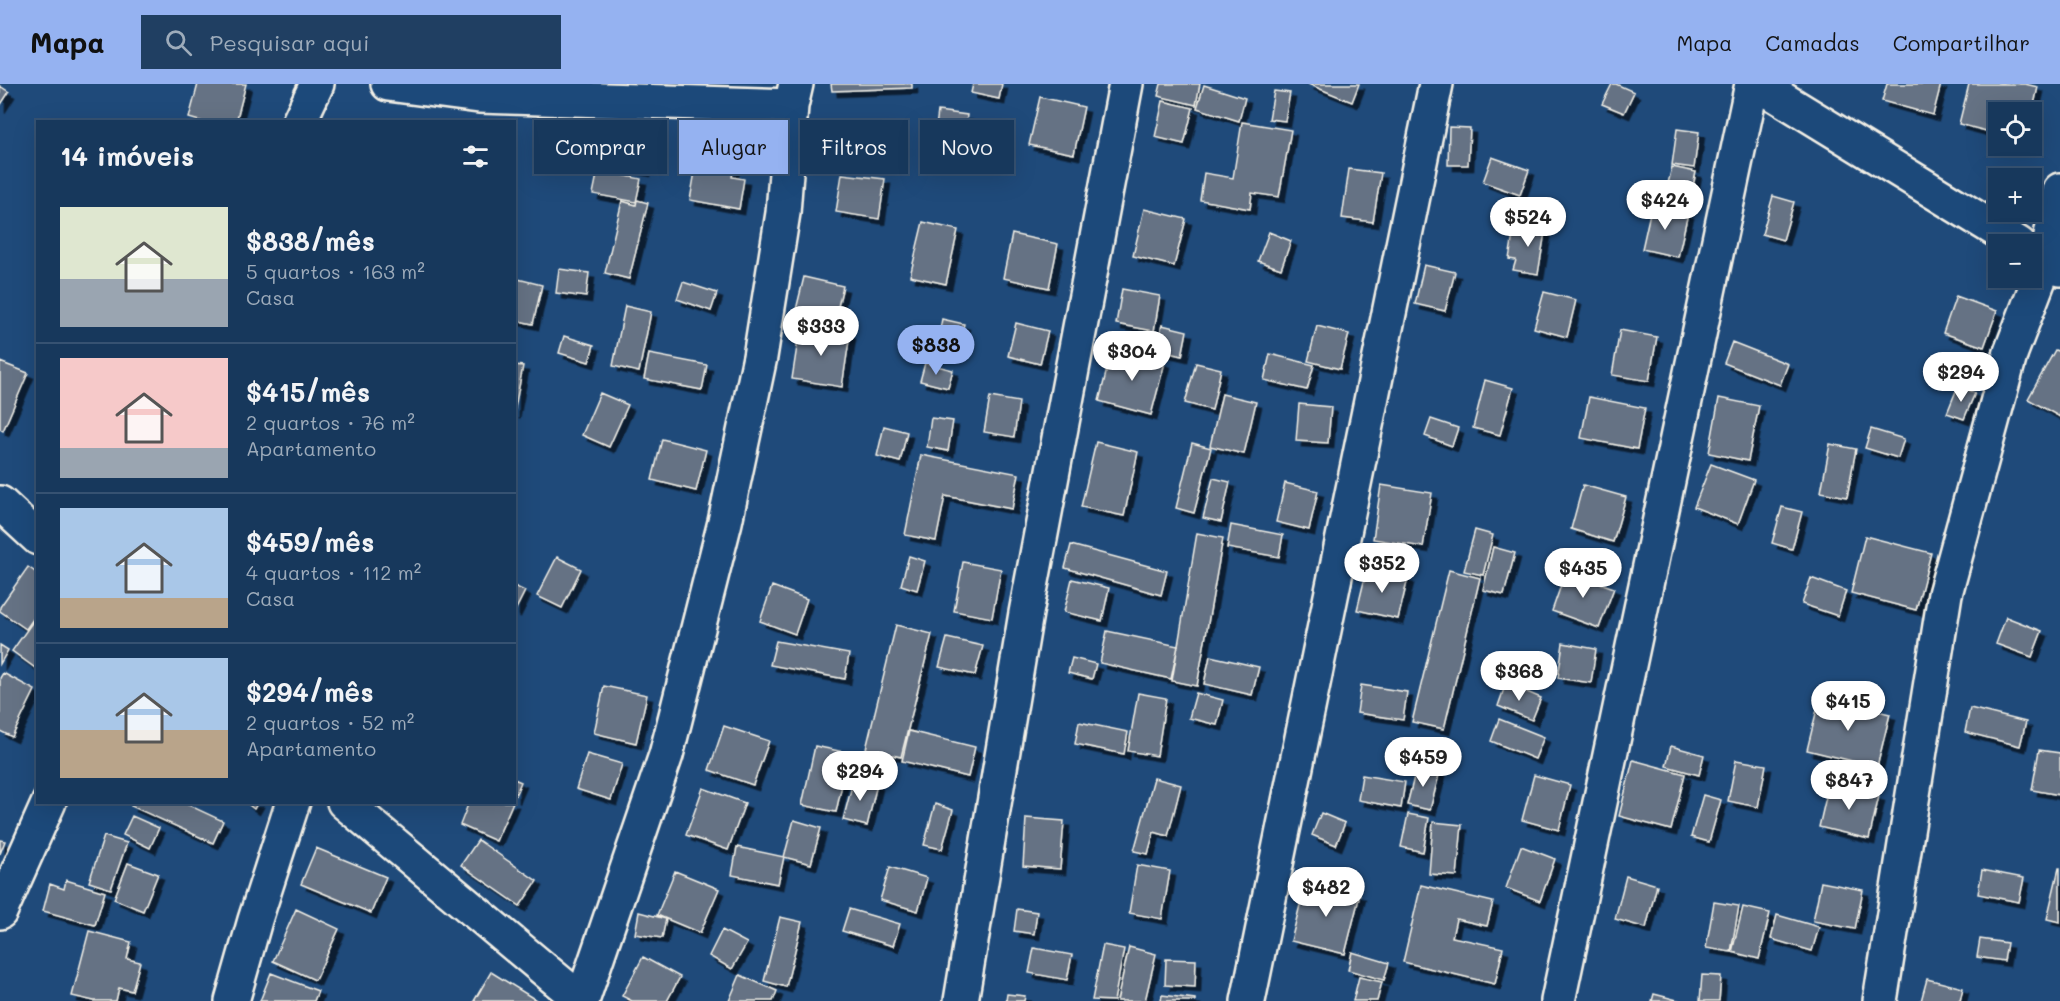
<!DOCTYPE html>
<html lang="pt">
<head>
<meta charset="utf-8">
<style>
  :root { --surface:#17385c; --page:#203f62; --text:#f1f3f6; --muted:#9eacbb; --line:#365272; --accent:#95b2f1 }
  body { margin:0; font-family:Mali,sans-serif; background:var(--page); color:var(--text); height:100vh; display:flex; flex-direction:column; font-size:22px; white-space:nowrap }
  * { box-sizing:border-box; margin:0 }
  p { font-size:20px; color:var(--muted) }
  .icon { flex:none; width:33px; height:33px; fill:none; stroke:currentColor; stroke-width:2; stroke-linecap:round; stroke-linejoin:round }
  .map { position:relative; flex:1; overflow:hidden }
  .details { position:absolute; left:36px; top:36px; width:480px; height:684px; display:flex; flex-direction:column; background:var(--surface); border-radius:0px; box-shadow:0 6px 24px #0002,0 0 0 2px var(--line) }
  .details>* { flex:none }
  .banner { position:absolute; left:534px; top:36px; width:570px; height:54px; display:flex; gap:12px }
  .fabs { position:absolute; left:1988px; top:18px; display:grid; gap:12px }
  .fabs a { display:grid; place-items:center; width:54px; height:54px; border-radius:0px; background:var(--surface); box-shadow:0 6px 24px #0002,0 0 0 2px var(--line); font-size:30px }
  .price { position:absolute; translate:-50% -51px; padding:0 14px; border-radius:21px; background:#fff; color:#222; font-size:20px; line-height:39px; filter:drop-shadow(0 2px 3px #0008) }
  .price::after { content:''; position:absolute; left:50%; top:36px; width:18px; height:14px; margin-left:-9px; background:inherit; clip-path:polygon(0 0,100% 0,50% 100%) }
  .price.selected { background:var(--accent); color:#111 }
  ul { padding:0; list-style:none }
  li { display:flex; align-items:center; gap:18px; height:150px; padding:0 24px }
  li+li { border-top:2px solid var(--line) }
  li span { display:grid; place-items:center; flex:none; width:168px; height:120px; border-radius:0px; color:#555 }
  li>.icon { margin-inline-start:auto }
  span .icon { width:72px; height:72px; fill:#fffc; stroke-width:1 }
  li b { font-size:26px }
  h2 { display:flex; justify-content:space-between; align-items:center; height:72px; padding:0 24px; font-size:26px }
  .tag { padding:0 21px; border-radius:0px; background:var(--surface); box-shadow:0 6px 24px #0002,0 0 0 2px var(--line); font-size:21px; line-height:54px }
  .tag.selected { background:var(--accent); color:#111 }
  header { display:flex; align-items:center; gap:36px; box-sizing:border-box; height:84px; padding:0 30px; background:var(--accent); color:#111 }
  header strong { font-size:28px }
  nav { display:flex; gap:33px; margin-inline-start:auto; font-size:21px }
  .search { width:420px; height:54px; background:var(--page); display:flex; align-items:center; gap:15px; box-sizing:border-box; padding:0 21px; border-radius:0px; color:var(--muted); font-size:22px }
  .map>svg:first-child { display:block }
  .building { fill:#657284; stroke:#f4f1e8; stroke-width:1.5; filter:url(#shadow) }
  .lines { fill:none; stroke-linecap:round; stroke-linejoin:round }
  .minor-casing { stroke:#f4f1e8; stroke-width:38 }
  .tertiary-casing { stroke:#f4f1e8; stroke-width:38 }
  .minor { stroke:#1f4a7a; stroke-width:33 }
  .tertiary { stroke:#1f4a7a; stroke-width:33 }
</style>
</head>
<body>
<header>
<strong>Mapa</strong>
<div class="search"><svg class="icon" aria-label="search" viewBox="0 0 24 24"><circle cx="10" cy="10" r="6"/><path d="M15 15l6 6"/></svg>Pesquisar aqui</div>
<nav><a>Mapa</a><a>Camadas</a><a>Compartilhar</a></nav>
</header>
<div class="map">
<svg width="2060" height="917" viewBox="0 0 2060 917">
  <defs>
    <filter id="shadow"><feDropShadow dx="5.5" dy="5.5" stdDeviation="0" flood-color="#0009"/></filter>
  </defs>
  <rect width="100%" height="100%" fill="#1f4a7a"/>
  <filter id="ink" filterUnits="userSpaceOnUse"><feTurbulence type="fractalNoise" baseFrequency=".0167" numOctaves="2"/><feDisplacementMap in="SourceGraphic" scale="12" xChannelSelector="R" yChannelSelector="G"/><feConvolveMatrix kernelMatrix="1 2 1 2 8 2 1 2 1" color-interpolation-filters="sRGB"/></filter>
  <g filter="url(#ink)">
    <!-- building -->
    <path class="building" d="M198,0H246L236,38H203L189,34Z
      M831,0H912V4L832,7Z
      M973,0H1002L999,15L971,9Z
      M1161,0H1200L1196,21L1158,12Z
      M1308,0H1359L1352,18Z
      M1612,0H1616L1634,8L1624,29L1602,20Z
      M1887,0H1941L1933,31L1882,17Z
      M1969,0H2025L2038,3L2031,34V28H1998V50L1959,40Z
      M1204,1L1245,14L1239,37L1197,24Z
      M0,2L9,8L0,22Z
      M1274,7L1290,9L1285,37L1269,35Z
      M1040,13L1084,23L1074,70L1029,61Z
      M1163,17L1193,24L1184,60L1155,53Z
      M610,24L654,32L645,87L600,79Z
      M938,27L967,31L961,80L932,77Z
      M1242,38L1291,46L1279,113L1252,109L1250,125L1200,116L1204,89L1233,94Z
      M1449,43L1470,44L1468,81H1448Z
      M1677,45L1699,48L1694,84L1672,81Z
      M699,65L736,71L732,93L744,95L739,125L690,116Z
      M1492,73L1529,86L1520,111L1483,98Z
      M1672,83L1696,88L1688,126L1663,120Z
      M1349,85L1381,89L1373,138L1342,134Z
      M598,86L641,95L636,118L593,110Z
      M842,90L885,95L879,135L836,128Z
      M1773,112L1794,118L1783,156L1762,150Z
      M637,116L648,119L629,195L605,189L622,117L636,121Z
      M1652,120L1688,129L1678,173L1642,165Z
      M1144,125L1186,135L1174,182L1133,172Z
      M1523,137L1546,142L1538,190L1513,186L1516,176L1509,175L1513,151L1519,152Z
      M923,138L958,146L946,200L910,192Z
      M1269,148L1291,157L1281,185L1258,177Z
      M1012,150L1058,160L1049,204L1003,194Z
      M1424,181L1455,188L1445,227L1415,220Z
      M559,185L589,189L586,213L556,209Z
      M804,193L843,202L834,239L795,230Z
      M514,194L542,201L533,240L514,236Z
      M683,198L717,209L711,227L677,215Z
      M1122,205L1160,212L1154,247L1116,240Z
      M1544,208L1576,216L1567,253L1534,244Z
      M1956,212L1997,227L1984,263L1943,249Z
      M625,222L651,228L639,288L613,282Z
      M942,235L964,240L958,265L937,260Z
      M1016,239L1048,247L1040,280L1008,272Z
      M1162,241L1187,247L1182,272L1156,266Z
      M1317,242L1349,250L1340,285L1308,277Z
      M800,243L850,250L842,303L792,295Z
      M1620,246L1657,253L1649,297L1612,291Z
      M564,252L594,261L589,278L559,269Z
      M1732,258L1788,280L1780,301L1724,279Z
      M1112,265L1165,278L1151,331L1099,317Z
      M2055,266L2060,268V333L2028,315Z
      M649,270L707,281L702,306L644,295Z
      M1270,270L1314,281L1307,306L1264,296Z
      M0,278L28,289L3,347L0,345Z
      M925,279L953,286L948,304L920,297Z
      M1196,279L1221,285L1212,326L1185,319Z
      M514,281L523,282L514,329Z
      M1485,296L1513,304L1500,351L1473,344Z
      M1958,302L1975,309L1964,335L1947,329Z
      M600,309L628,321L609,363L582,351Z
      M1222,310L1256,318L1244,370L1210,362Z
      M990,313L1019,318L1014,353L984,348Z
      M1589,313L1645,324L1637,365L1581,354Z
      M1719,314L1759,322L1748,377L1709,369Z
      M1299,320L1331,323L1328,359L1296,357Z
      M931,334L953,337L948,367L927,363Z
      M1431,335L1458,344L1452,362L1425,352Z
      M884,342L907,348L900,378L877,372Z
      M1871,345L1904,355L1898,374L1865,364Z
      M662,355L706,366L696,407L652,396Z
      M1096,358L1138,368L1124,432L1081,423Z
      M1192,359L1211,364L1194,429L1176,424Z
      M1830,360L1856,365L1847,413L1821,408Z
      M921,371L1019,390L1012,425L945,412L936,457L905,451Z
      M1711,380L1754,396L1738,440L1694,423Z
      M1213,394L1230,398L1221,438L1203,434Z
      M1285,399L1318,407L1309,446L1276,438Z
      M1381,401L1432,409L1423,463L1373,455Z
      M1583,401L1626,413L1613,458L1571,445Z
      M1782,423L1802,428L1792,465L1772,459Z
      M1231,441L1283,451L1279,473L1227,464Z
      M1475,446L1493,451L1483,491L1464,487Z
      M1197,449L1223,454L1197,602L1172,597Z
      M1865,452L1931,469L1916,526L1851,509Z
      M1071,461L1167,487L1161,511L1065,484Z
      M1493,463L1515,469L1504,511L1483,506Z
      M909,472L925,477L917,506L901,501Z
      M557,473L581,485L562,524L537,512Z
      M963,478L1001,485L992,534L954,527Z
      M28,483L38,490V528L26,545L0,527V523Z
      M1367,485L1408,494L1398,535L1357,526Z
      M1449,486L1480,494L1444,645L1412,638Z
      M1566,487L1614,504L1599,544L1552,527Z
      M1811,494L1846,507L1838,532L1802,520Z
      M1072,495L1109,504L1102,537L1064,528Z
      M514,502L525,507L515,527L514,526Z
      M772,502L807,515L795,550L760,537Z
      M36,533L38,534V586L12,567Z
      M2006,533L2042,547L2032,573L1996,560Z
      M896,541L932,550L901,673L866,665Z
      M1107,547L1178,562L1171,595L1100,579Z
      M947,554L983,562L975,591L939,583Z
      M776,557L849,570L845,595L770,581Z
      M1563,559L1596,565L1591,599L1558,594Z
      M0,561L8,566L0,580Z
      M1210,572L1259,583L1252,611L1204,600Z
      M1072,574L1096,580L1092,595L1068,589Z
      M3,589L35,606L12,653L0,647V594Z
      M1506,599L1541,614L1532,636L1498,622Z
      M1361,601L1407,608L1403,636L1357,629Z
      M604,602L647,611L636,659L594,649Z
      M1138,609L1166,614L1157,672L1128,667Z
      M1196,609L1223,616L1217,641L1189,634Z
      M1820,613L1890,630L1877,683L1807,666Z
      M1970,624L2026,638L2020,662L1965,648Z
      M1499,635L1544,653L1535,675L1491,657Z
      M1079,638L1128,648L1124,670L1075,660Z
      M724,642L769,657L753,701L709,686Z
      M909,647L975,663L968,693L902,677Z
      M815,662L849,669L836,728L802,721Z
      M1671,662L1704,671L1699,691L1666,682Z
      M2039,666L2060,669V711L2032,706Z
      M587,670L622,680L611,716L576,705Z
      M1633,676L1685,690L1671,746L1619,732Z
      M1736,676L1766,681L1758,723L1728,717Z
      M1417,681L1440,687L1430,726L1407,721Z
      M1362,691L1405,698L1401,724L1358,716Z
      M1534,691L1570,701L1559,746L1522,736Z
      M854,694L877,700L867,742L843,736Z
      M1154,694L1181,701L1168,752L1154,748L1148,770L1134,767Z
      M514,695L521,698L514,714Z
      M1829,700L1879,712L1869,755L1819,743Z
      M703,704L745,719L728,766L686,751Z
      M1703,711L1721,716L1709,758L1691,753Z
      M133,718H182L223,737L213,759L131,722Z
      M245,718H258L254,725Z
      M469,718H513L496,757L460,741Z
      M935,720L953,726L942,765L924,761Z
      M1321,729L1345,739L1336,761L1312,751Z
      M1408,730L1429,734L1423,768L1401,763Z
      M132,732L159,744L150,764L123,751Z
      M1026,734L1064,737L1060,785L1023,782Z
      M794,736L821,744L811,780L784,773Z
      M1433,738L1462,741L1457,792L1429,790Z
      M104,752L127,759L111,805L89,798Z
      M0,756L5,757L0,770Z
      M478,756L537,797L520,822L461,781Z
      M1521,762L1555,775L1540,817L1506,804Z
      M737,763L784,773L778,800L732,791Z
      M316,764L386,793L371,829L301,800Z
      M128,779L158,790L143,827L114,815Z
      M1137,781L1170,787L1162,835L1129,829Z
      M890,783L927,794L918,827L880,816Z
      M2059,784H2060V838L2047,835Z
      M1982,786L2024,794L2019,818L1978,810Z
      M675,787L719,805L700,849L657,831Z
      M1626,792L1657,801L1646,844L1615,835Z
      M66,796L105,808L95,841L43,827L50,800L64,805Z
      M1306,797L1360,810L1345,870L1291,857Z
      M1821,798L1863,806L1855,845L1813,837Z
      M1421,801L1493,818L1487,842L1456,835L1452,853L1503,864L1495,900L1403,878Z
      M1714,818L1739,822L1731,868L1706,864Z
      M1743,823L1770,829L1759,875L1732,868Z
      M296,825L339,845L315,896L273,877Z
      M849,825L900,840L893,862L842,847Z
      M1017,825L1037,828L1034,850L1014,847Z
      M639,828L666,835L662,854L635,850Z
      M1777,831L1819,843L1812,867L1771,855Z
      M780,833L802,838L786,903L764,897Z
      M722,846L747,859L732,885L709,872Z
      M89,847L131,858L127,875L140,878L132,907L119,904L116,917H94L72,912Z
      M1980,855L2007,859L2004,877L1977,873Z
      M1103,861L1124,865L1114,917L1092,916Z
      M1129,863L1156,870L1145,917H1117Z
      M1034,864L1072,871L1067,896L1029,889Z
      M1352,868L1389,879L1384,896L1348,886Z
      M643,873L680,893L667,917H632L622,912Z
      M1166,875L1196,876L1195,903L1165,901Z
      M491,888L536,916V917H474Z
      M271,889L318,907L314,917H260Z
      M740,891L777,907L773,917H729Z
      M1702,891L1721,892L1719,917H1700Z
      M1359,893L1382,898L1377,917H1353Z
      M1927,895L1963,904L1960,917H1921Z
      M1007,910L1025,912L1024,917H1006Z
      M1654,910L1681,917H1652Z
      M1162,911L1195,915V917H1161Z"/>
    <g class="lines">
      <defs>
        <path id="minor" d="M388,0L479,12L791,22
          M299,38L317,0
          M0,419L38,454
          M344,718L582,917
          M0,828L49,718
          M232,917L255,836L293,718
          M582,917L666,671L725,438L760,273L783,129L791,22L796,0
          M961,917L1026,529L1126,0
          M1248,917L1436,0
          M1558,917L1752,0
          M1880,917L1945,510L2011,268L2046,177L2060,106"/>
        <path id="tertiary" d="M1758,0L2019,160
          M2031,168L2060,185"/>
      </defs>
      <!-- minor casing -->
      <use href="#minor" class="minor-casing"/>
      <!-- tertiary casing -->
      <use href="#tertiary" class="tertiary-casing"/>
      <!-- minor -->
      <use href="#minor" class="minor"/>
      <!-- tertiary -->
      <use href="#tertiary" class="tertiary"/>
    </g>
  </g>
</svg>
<div class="fabs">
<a><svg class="icon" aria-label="locate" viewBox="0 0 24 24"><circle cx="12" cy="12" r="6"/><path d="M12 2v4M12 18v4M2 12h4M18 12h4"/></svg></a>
<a>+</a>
<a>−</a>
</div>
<b class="price" style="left:1665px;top:147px">$424</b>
<b class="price" style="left:1528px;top:164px">$524</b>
<b class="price" style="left:821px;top:273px">$333</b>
<b class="price selected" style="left:936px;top:292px">$838</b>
<b class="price" style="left:1132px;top:298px">$304</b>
<b class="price" style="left:1961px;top:319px">$294</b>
<b class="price" style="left:1382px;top:510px">$352</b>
<b class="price" style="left:1583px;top:515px">$435</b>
<b class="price" style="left:1519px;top:618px">$368</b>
<b class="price" style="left:1848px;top:648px">$415</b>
<b class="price" style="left:1423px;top:704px">$459</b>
<b class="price" style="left:860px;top:718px">$294</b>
<b class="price" style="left:1849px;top:727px">$847</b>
<b class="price" style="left:1326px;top:834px">$482</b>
<div class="banner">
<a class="tag">Comprar</a>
<a class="tag selected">Alugar</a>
<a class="tag">Filtros</a>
<a class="tag">Novo</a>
</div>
<section class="details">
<h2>14 imóveis<svg class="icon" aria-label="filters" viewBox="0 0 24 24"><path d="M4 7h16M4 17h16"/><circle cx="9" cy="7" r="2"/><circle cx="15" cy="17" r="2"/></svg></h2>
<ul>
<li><span style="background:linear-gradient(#dfe7d0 60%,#9aa5b1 0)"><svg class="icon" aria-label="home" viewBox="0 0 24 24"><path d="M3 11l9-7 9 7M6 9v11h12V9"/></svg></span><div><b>$838/mês</b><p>5 quartos · 163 m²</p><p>Casa</p></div></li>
<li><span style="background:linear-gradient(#f6c9c9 75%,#9aa5b1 0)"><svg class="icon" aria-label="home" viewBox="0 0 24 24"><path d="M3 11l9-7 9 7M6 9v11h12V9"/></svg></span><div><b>$415/mês</b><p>2 quartos · 76 m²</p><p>Apartamento</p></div></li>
<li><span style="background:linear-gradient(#a9c7e8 75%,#b9a48a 0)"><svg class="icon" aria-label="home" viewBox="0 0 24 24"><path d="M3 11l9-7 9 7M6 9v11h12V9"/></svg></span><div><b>$459/mês</b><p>4 quartos · 112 m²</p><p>Casa</p></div></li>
<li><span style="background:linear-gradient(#a9c7e8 60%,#b9a48a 0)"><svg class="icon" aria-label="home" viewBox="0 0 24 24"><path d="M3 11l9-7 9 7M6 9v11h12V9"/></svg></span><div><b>$294/mês</b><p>2 quartos · 52 m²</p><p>Apartamento</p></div></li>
</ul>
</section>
</div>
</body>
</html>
